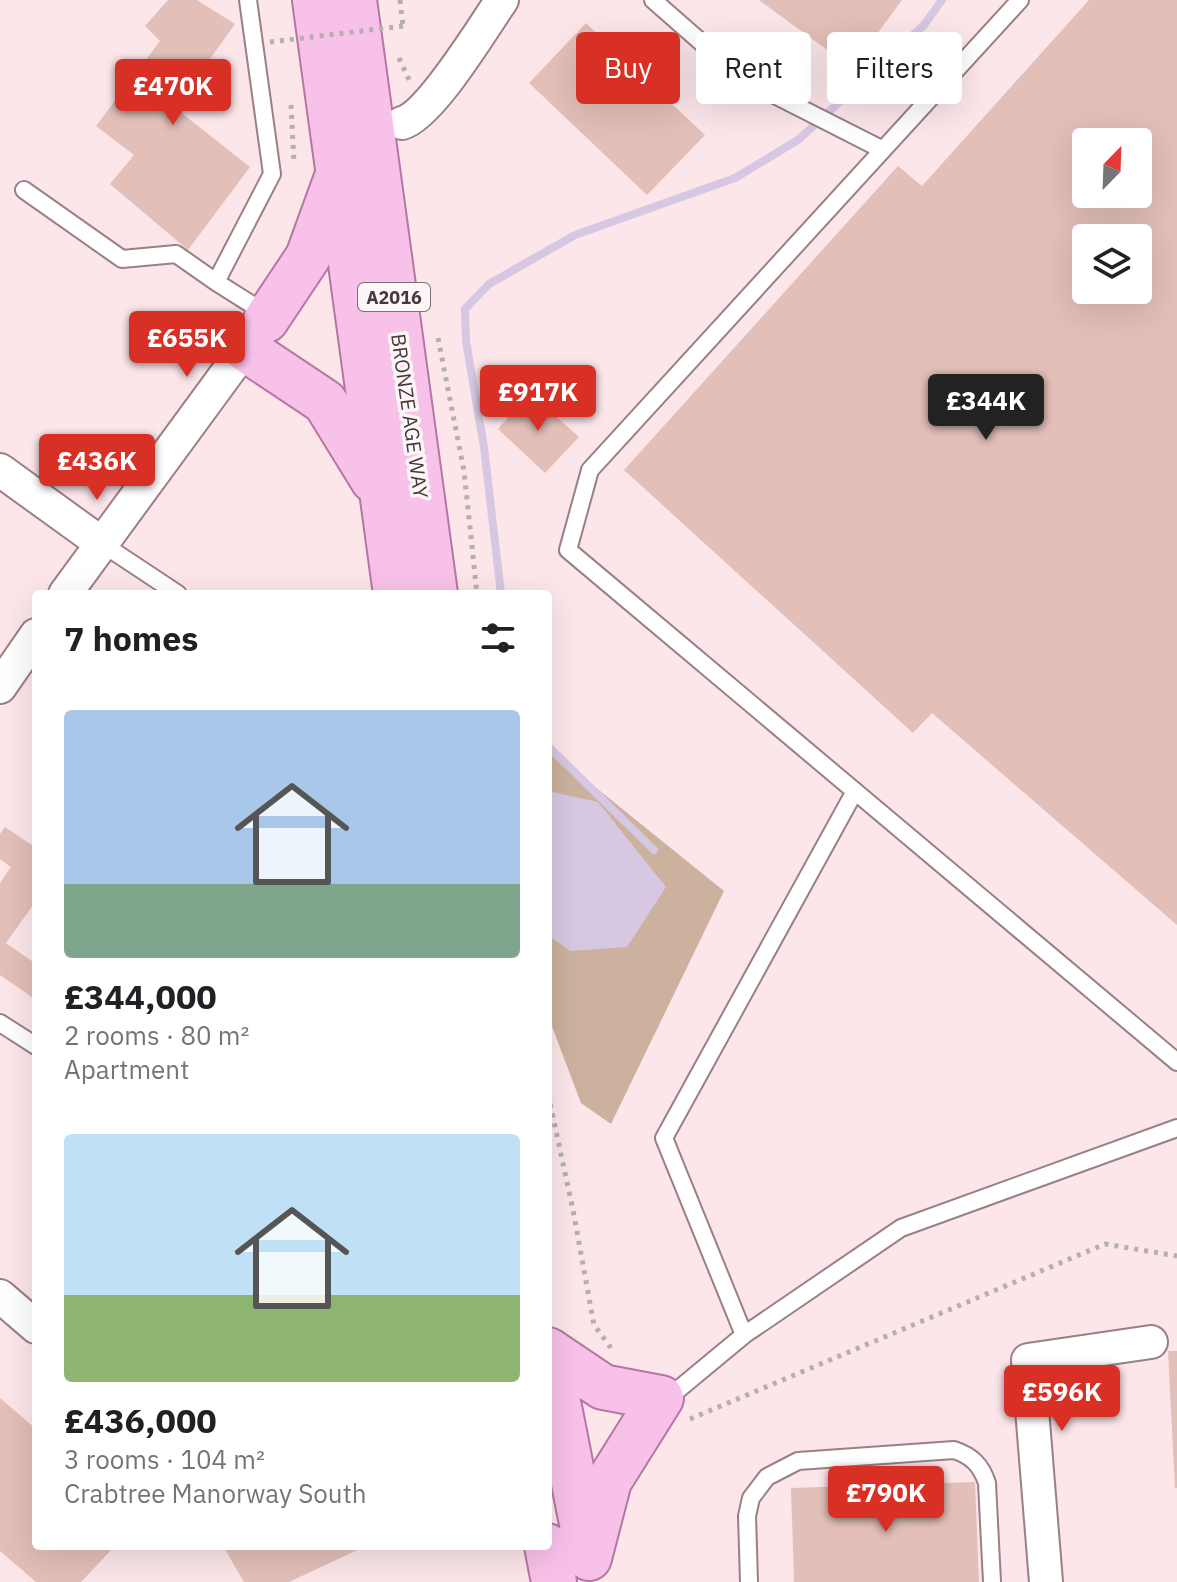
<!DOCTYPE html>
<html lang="en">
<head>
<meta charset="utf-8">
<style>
  :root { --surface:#fff; --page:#f6f6f6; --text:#202124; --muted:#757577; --accent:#d93025 }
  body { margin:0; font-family:"IBM Plex Sans",sans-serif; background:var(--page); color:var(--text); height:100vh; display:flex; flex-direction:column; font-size:30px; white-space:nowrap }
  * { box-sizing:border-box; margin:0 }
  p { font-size:26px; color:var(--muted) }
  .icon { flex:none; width:44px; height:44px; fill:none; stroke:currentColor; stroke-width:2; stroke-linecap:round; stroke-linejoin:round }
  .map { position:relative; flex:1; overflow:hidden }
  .drawer { position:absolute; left:32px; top:590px; width:520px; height:960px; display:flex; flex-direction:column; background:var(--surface); border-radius:8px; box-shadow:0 8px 32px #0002 }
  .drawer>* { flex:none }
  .hud { position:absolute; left:576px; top:32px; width:480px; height:72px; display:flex; gap:16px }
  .needle { width:52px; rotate:23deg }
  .fabs { position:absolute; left:1072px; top:128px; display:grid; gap:16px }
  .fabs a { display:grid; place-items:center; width:80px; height:80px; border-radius:8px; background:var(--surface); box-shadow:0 8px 32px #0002; font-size:40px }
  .price { position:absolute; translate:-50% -68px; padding:0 18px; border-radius:8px; background:var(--accent); color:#fff; font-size:26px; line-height:52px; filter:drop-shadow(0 2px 4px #0008) }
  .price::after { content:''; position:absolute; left:50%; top:48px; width:24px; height:18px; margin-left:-12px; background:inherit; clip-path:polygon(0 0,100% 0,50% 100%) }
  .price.current { background:#222; color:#fff }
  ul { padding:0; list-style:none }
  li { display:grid; align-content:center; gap:16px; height:424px; padding:0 32px }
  li span { display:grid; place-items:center; height:248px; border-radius:8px; color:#555 }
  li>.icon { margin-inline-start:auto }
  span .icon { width:144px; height:144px; fill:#fffc; stroke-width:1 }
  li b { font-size:34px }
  h2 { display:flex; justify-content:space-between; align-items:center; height:96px; padding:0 32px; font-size:34px }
  .pill { padding:0 28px; border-radius:8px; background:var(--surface); box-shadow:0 8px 32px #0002; font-size:28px; line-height:72px }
  .pill.current { background:var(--accent); color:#fff }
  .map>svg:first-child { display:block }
  .built { fill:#fce6ea; fill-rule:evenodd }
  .forest { fill:#ccb29e }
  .water { fill:#d6c7e2 }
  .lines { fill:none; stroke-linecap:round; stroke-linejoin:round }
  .stream { stroke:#d6c7e2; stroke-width:8 }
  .building { fill:#e2bfb8; fill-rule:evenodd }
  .service-casing { stroke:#998084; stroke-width:20 }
  .minor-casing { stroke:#998084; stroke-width:36 }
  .primary-casing { stroke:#b676a3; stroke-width:48 }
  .path { stroke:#b6aeaf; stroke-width:5; stroke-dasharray:4 6; stroke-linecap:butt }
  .service { stroke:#fff; stroke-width:16 }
  .minor { stroke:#fff; stroke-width:32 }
  .primary { stroke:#f8c1e9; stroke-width:44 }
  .path-bridge { stroke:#b6aeaf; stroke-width:5; stroke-dasharray:4 6; stroke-linecap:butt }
  .labels { text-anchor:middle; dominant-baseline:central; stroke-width:7; stroke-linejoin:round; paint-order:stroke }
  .shield { fill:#fcf6f7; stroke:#7b7273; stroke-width:2 }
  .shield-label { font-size:18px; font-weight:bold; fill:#44393b }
  .street-label { font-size:20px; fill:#44393b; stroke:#fcf6f7 }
</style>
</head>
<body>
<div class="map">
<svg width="1177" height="1582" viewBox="0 0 1177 1582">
  <rect width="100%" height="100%" fill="#fcf6f7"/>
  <!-- built -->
  <path class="built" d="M0,0H1177V1582H0ZM1086,142H1138V194H1086ZM1086,238H1138V290H1086ZM36,594H548V1546H36Z"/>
  <!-- forest -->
  <path class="forest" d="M548,749L724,891L611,1124L581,1103L548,1016Z"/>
  <!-- water -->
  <path class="water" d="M548,791L598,802L666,887L627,947L570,951L548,935Z"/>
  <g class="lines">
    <!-- stream -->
    <path class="stream" d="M501,594L484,447L466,341L465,309L489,284L575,235L735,178L798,140L924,25L942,0
      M548,746L654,850"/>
  </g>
  <!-- building -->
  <path class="building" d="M168,0H197L235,24L175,108L250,167L188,250L110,184L134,155L96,126L160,41L145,26Z
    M759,0H902L852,68Z
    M1089,0H1177V925L932,713L913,733L624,470L898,166L922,186ZM1086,142H1138V194H1086ZM1086,238H1138V290H1086Z
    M586,23L705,135L647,195L529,83Z
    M530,393L579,437L545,473L498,429Z
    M5,827L36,848V901L6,943L36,964V1000L0,975V883L11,867L0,859V834Z
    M1168,1351H1177V1488H1175Z
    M0,1398L36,1429V1546H115L81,1582H36L0,1551Z
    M975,1482L979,1582H794L791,1488Z
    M223,1546H366L289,1582H244Z"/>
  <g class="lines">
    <defs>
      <path id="service" d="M248,0L272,174L216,282L254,306L265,318
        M653,0L743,79L883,150
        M1020,0L590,470L568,550L1177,1062
        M24,190L122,259L176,254L216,282
        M101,543L178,594
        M0,1023L36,1046
        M744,1335L664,1138L855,791
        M663,1397L674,1393L744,1335L901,1228L1177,1128
        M749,1582L747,1516L751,1498L767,1477L798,1461L954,1450C972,1456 981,1465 987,1483L992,1582"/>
      <path id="minor" d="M402,123C431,115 483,27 502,0
        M0,470L101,543
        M65,594L257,332
        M0,687L36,635
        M0,1296L36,1327
        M1046,1582L1028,1360L1151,1342"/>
      <path id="primary" d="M315,0L396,594
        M354,0L435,594
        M266,320L308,257L336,180
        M244,348L325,402L373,480
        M548,1350L603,1387L661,1398L609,1481L589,1558
        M548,1351L587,1549
        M547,1546L554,1582"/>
    </defs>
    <!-- service casing -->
    <use href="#service" class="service-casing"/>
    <!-- minor casing -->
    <use href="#minor" class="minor-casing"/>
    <!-- primary casing -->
    <use href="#primary" class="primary-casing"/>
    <!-- path -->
    <path class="path" d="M400,0L403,26
      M399,58L410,82
      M291,105L294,163
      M438,338L464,471L477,594
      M548,1094L573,1210L594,1325L611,1348
      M690,1419L1105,1244L1177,1256"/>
    <!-- service -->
    <use href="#service" class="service"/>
    <!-- minor -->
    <use href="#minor" class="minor"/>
    <!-- primary -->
    <use href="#primary" class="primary"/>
    <!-- path-bridge -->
    <path class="path-bridge" d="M270,42L403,26"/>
  </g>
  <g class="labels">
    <!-- shield labels -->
    <rect class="shield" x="358" y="283" width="72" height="28" rx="6"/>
    <g class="shield-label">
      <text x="394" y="297">A2016</text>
    </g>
    <!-- street labels -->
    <g class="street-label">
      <text transform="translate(410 416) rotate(82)">BRONZE AGE WAY</text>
    </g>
  </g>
</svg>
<div class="fabs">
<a><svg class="needle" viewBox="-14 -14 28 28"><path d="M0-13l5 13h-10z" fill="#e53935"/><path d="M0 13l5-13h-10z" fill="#757577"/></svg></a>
<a><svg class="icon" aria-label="layers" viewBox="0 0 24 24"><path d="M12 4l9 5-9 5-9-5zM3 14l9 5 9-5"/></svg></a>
</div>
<b class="price" style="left:173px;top:127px">£470K</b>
<b class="price" style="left:187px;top:379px">£655K</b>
<b class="price" style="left:538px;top:433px">£917K</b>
<b class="price current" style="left:986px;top:442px">£344K</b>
<b class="price" style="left:97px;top:502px">£436K</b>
<b class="price" style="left:1062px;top:1433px">£596K</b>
<b class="price" style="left:886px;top:1534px">£790K</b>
<div class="hud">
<a class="pill current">Buy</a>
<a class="pill">Rent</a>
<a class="pill">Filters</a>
</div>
<section class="drawer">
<h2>7 homes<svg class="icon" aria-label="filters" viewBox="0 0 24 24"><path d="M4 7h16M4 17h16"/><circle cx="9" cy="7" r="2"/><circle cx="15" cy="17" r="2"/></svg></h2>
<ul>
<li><span style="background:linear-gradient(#a9c7e8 70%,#7fa58c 0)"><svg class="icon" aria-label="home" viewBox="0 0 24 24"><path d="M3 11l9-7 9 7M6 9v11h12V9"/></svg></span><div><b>£344,000</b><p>2 rooms · 80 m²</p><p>Apartment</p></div></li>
<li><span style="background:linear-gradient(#bfe0f5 65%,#8fb573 0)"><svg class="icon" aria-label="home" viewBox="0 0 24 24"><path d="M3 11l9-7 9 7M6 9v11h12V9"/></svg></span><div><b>£436,000</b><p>3 rooms · 104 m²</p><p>Crabtree Manorway South</p></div></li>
</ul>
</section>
</div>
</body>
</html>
